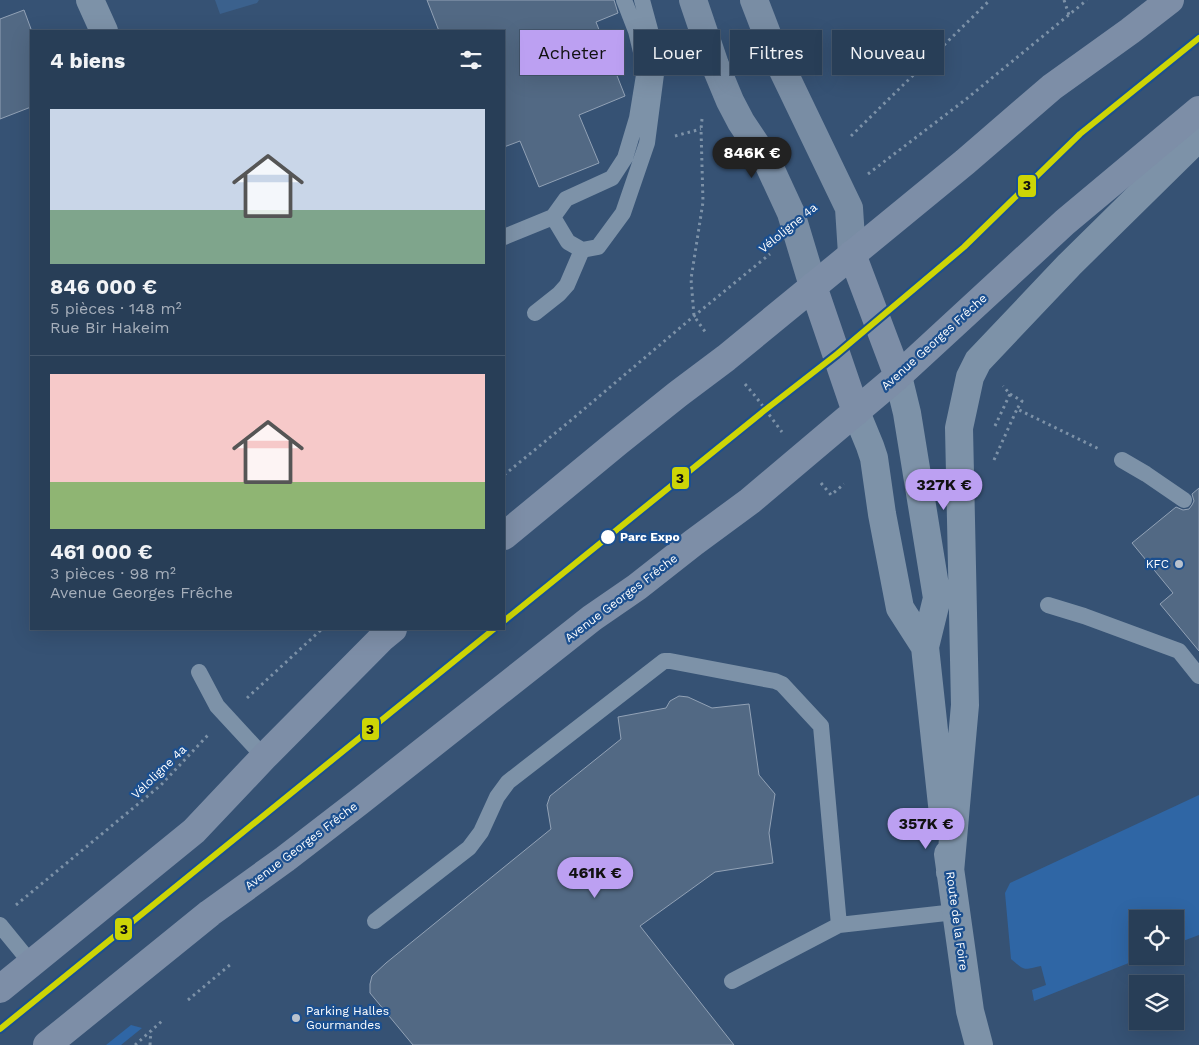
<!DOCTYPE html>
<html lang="fr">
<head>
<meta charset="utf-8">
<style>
  :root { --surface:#283e57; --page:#30455d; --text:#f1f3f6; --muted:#a5aeba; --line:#44576d; --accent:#bca0f2 }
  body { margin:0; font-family:"Work Sans",sans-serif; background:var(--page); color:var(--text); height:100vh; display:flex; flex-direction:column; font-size:19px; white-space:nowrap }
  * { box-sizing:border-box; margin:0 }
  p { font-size:16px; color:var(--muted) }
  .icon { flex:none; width:28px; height:28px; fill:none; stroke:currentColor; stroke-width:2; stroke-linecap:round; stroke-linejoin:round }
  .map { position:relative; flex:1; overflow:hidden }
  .panel { position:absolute; left:30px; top:30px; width:475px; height:600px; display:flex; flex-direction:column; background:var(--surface); border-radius:0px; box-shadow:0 5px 20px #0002,0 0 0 1px var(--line) }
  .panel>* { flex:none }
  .hud { position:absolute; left:520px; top:30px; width:475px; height:45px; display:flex; gap:10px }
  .tools { position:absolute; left:1129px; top:910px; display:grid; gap:10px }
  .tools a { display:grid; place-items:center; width:55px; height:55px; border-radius:0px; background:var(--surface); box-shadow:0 5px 20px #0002,0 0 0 1px var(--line); font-size:25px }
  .price { position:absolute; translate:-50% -42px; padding:0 11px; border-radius:18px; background:var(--accent); color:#111; font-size:16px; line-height:32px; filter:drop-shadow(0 1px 2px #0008) }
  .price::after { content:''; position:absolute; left:50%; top:30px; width:15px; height:11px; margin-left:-8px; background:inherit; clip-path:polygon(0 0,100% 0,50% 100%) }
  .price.current { background:#222; color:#fff }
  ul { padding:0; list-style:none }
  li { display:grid; align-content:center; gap:10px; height:265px; padding:0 20px }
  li+li { border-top:1px solid var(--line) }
  li span { display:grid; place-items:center; height:155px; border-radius:0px; color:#555 }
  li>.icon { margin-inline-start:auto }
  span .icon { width:90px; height:90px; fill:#fffc; stroke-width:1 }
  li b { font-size:21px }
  h2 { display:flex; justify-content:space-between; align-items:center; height:60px; padding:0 20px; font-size:21px }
  .pill { padding:0 18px; border-radius:0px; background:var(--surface); box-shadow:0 5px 20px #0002,0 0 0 1px var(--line); font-size:18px; line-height:45px }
  .pill.current { background:var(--accent); color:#111 }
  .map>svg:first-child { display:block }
  .green { fill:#2f66a5 }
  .water { fill:#3b618d }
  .building { fill:#526984; stroke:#92a2b6 }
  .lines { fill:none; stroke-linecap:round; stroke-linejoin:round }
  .path { stroke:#7d92a8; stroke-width:3; stroke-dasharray:2.5 4; stroke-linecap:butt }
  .service { stroke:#7d92a8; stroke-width:16 }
  .minor { stroke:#7d92a8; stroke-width:28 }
  .tertiary { stroke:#7d92a8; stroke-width:28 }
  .secondary { stroke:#798da4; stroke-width:28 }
  .primary { stroke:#7d8ea7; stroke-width:28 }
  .tram-1-casing { stroke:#1b4f8f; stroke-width:10 }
  .tram-1 { stroke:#cdd506; stroke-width:6 }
  .stop-dot { fill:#fff; stroke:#1b4f8f; stroke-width:2 }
  .poi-dot { fill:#b9c2ce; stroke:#1b4f8f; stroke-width:2 }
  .labels { text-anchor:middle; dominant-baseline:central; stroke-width:4.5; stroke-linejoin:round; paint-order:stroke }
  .street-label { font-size:12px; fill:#fff; stroke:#1b4f8f }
  .stop-label { font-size:12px; font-weight:bold; fill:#fff; stroke:#1b4f8f; text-anchor:start }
  .poi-label { font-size:12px; fill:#fff; stroke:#1b4f8f; text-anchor:end }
  .line-badge { stroke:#1b4f8f; stroke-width:2 }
  .pale-badge-label { font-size:14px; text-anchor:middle; font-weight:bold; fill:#111 }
</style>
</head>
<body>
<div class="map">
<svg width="1199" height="1045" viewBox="0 0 1199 1045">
  <rect width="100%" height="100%" fill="#365274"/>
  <!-- green -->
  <path class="green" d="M1199,795V935L1175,944V919H1138V956H1146L1034,1001L1032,990L1046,985L1041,966C1023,970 1025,971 1011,959L1005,893L1010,883Z
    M131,1025L142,1028L121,1045H106Z"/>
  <!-- water -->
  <path class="water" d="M215,0H259L257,3L220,14Z"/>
  <!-- building -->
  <path class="building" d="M427,0H614L618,13L596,22L625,96L579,115L599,163L539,187L520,141L504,147V31H439Z
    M24,10L31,29V107L0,119V19Z
    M1199,488V651L1160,604L1173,593L1132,543L1176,507L1183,510L1189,509L1192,505L1194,501L1192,494Z
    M679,696L688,697L712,708L749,704L759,775L775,794L769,833L773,863L715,872L640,926L734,1045H413L370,993V984L372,976L386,963L551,829L547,805L550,796L621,739L618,717L666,708L670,701Z"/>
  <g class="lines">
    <!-- path -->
    <path class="path" d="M1064,0L1069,15
      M702,119L701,129L703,202L691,279L694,316L706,333
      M675,136L701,129
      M851,136L990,0
      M868,174L965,100L1087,0
      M745,384L756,397L782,432
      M1010,394L1022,401L1017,409
      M995,426L1010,394L1003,386
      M994,460L1017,409L1099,449
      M504,475L570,421L694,316L770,254
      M821,483L831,495L844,484
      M247,698L322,629
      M16,905L161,785L208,735
      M188,1000L231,964
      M135,1045L162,1021
      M150,1045L151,1031"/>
    <!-- service -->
    <path class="service" d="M553,217L568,242L582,250L598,247L623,213L647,143L658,59L642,0
      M504,237L553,217L566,199L612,178L625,158L637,118L645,69L636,31L624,0
      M535,313L559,294L567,285L582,250
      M1122,460L1146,474L1184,500
      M1048,605L1084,616L1179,651L1199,676
      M199,672L217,706L264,757
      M375,921L469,848L481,832L497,797L508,782L664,661H670L775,681L782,684L821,726L839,925
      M0,925L31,963
      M732,981L839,925L955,912"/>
    <!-- minor -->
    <path class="minor" d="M90,0L104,31"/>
    <!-- tertiary -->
    <path class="tertiary" d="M898,376L907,413L937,598L925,647L943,814
      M856,412L870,446L874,458L882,514L900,608L925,647
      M948,854L970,1011L979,1045
      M950,872L965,705L959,428L970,377L978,361L1069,265L1199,137"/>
    <!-- secondary -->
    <path class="secondary" d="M693,0L715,65L730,101L741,122L767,161L791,213L813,286
      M754,0L774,52L849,208L852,254"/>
    <!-- primary -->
    <path class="primary" d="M852,254L898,376
      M813,286L856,412
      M504,536L618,442L678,394L726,358L965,162L1052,87L1130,31L1170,0
      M0,989L194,831L264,757L382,638L393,629
      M47,1045L210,913L285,859L359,802L592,618L637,587L693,543L750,501L898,376L1065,222L1199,110"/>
    <defs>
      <path id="tram-1" d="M504,621L765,410L837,354L964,247L1080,134L1199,38
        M0,1029L494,629"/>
    </defs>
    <!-- tram-1 casing -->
    <use href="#tram-1" class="tram-1-casing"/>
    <!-- tram-1 -->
    <use href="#tram-1" class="tram-1"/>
  </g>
  <!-- markers -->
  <circle class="stop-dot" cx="608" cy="537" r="8"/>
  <g class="poi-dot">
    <circle cx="1179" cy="564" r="5"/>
    <circle cx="296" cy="1018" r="5"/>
  </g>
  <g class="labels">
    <!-- street labels -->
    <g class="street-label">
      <text transform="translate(788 228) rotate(-39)">Véloligne 4a</text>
      <text transform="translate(934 342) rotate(-42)">Avenue Georges Frêche</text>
      <text transform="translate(621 598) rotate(-37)">Avenue Georges Frêche</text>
      <text transform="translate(159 772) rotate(-44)">Véloligne 4a</text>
      <text transform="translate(301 846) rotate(-37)">Avenue Georges Frêche</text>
      <text transform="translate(957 921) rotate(82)">Route de la Foire</text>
    </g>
    <!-- stop labels -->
    <g class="stop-label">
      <text x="620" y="537">Parc Expo</text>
    </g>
    <!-- poi labels -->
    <g class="poi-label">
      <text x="1169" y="564">KFC</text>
      <text x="306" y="1011" text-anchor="start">Parking Halles<tspan x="306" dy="14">Gourmandes</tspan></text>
    </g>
  </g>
  <g class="line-badge">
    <rect x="1017" y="174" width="20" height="24" rx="5" fill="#cdd506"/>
    <rect x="671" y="466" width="19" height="24" rx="5" fill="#cdd506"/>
    <rect x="361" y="717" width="19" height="24" rx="5" fill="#cdd506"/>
    <rect x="114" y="917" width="19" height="24" rx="5" fill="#cdd506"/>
  </g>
  <g class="pale-badge-label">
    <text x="1027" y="190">3</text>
    <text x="680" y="483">3</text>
    <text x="370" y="734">3</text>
    <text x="124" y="934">3</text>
  </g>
</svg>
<div class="tools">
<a><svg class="icon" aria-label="locate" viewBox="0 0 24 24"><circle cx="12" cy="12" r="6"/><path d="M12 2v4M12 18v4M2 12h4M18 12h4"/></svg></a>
<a><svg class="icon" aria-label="layers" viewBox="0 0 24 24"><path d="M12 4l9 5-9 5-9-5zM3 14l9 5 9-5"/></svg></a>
</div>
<b class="price current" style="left:752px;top:179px">846K €</b>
<b class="price" style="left:944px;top:511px">327K €</b>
<b class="price" style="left:926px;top:850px">357K €</b>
<b class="price" style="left:595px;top:899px">461K €</b>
<div class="hud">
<a class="pill current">Acheter</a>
<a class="pill">Louer</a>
<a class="pill">Filtres</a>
<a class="pill">Nouveau</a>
</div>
<section class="panel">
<h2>4 biens<svg class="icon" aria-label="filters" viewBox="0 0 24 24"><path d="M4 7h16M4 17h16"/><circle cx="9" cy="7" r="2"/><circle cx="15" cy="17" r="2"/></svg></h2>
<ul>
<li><span style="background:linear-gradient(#c9d6e8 65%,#7fa58c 0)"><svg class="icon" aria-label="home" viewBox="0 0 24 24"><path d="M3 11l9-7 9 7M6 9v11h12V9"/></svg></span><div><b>846 000 €</b><p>5 pièces · 148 m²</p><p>Rue Bir Hakeim</p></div></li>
<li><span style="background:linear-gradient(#f6c9c9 70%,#8fb573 0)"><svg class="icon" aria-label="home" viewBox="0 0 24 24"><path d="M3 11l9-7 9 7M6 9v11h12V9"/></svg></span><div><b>461 000 €</b><p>3 pièces · 98 m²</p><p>Avenue Georges Frêche</p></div></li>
</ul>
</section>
</div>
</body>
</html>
